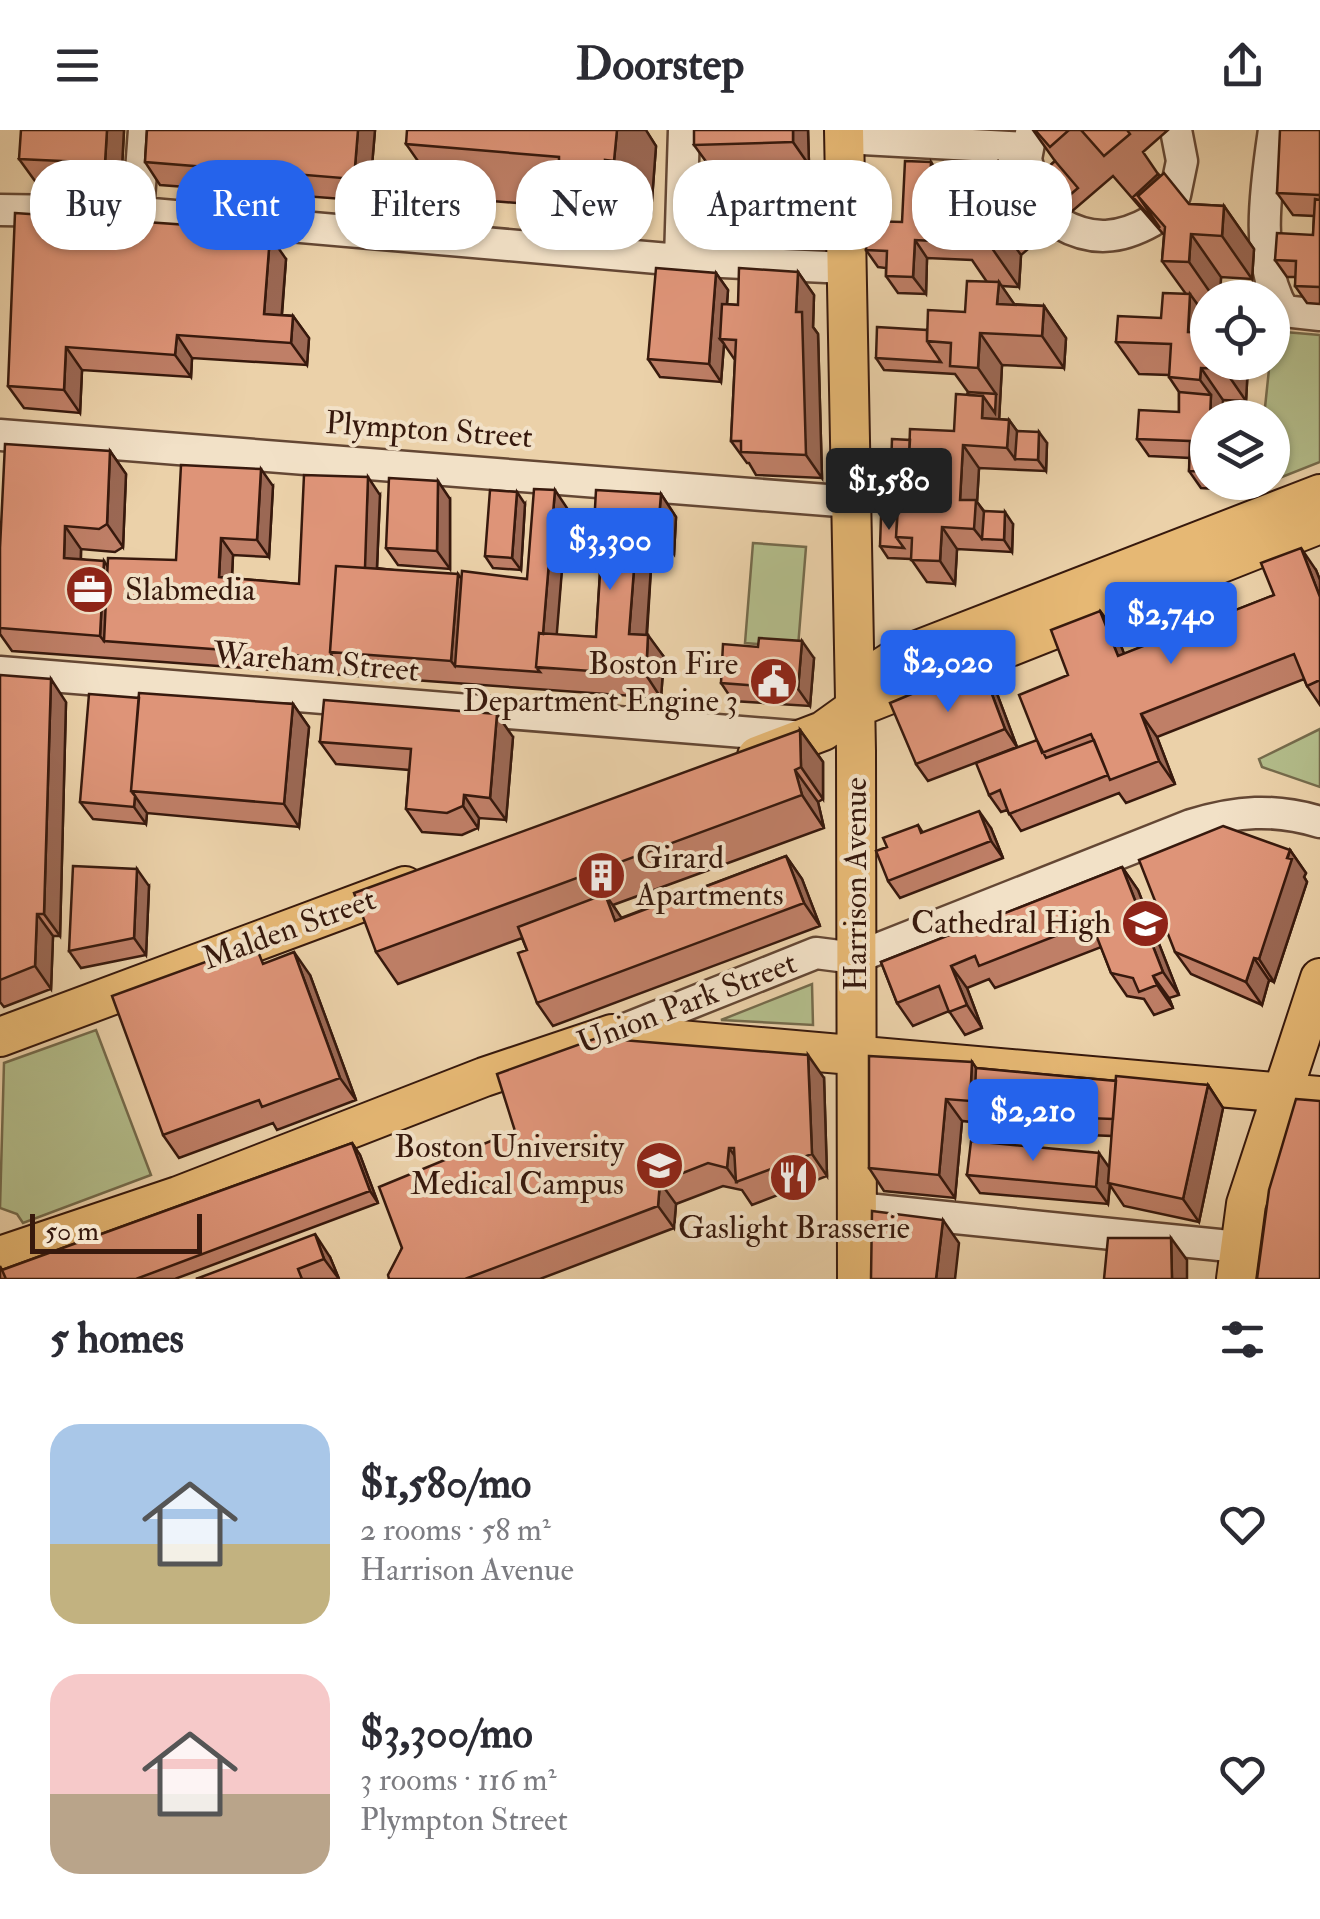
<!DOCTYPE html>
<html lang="en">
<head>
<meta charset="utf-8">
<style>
  :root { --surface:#fff; --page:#f2f2f3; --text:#2b2b33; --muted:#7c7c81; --accent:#2563eb }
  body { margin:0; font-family:"IM FELL Double Pica",serif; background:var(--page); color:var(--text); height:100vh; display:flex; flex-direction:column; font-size:38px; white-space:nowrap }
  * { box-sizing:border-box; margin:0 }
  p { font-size:32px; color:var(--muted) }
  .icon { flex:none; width:55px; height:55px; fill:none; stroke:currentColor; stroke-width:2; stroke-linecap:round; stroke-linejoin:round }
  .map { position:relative; height:1149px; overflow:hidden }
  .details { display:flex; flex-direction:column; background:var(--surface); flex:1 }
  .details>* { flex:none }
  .guide { position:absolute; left:30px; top:30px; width:1260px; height:90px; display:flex; gap:20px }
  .controls { position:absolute; left:1190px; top:150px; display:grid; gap:20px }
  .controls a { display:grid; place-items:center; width:100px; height:100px; border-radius:50%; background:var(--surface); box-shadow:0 2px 8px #0004; font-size:50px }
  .scale { position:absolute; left:30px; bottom:25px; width:172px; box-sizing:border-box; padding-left:10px; border:5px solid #37190d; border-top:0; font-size:28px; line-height:35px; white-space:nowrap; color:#37190d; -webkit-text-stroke:8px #f2e1c7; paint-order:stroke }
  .price { position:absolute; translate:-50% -85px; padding:0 22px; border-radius:10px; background:var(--accent); color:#fff; font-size:32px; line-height:65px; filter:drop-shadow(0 2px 5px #0008) }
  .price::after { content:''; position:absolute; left:50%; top:60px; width:30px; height:22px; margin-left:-15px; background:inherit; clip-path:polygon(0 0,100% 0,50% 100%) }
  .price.current { background:#222; color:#fff }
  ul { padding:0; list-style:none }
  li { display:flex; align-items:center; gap:30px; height:250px; padding:0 50px }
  li span { display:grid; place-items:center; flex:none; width:280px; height:200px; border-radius:30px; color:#555 }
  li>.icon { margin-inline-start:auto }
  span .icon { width:120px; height:120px; fill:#fffc; stroke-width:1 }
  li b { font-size:42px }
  h2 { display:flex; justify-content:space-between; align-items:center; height:120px; padding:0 50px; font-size:42px }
  .tag { padding:0 35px; border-radius:40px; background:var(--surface); box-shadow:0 2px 8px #0004; font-size:35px; line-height:90px }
  .tag.current { background:var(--accent); color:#fff }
  header { display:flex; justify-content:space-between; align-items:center; height:130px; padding:0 50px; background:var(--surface); font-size:45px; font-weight:800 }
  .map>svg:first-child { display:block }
  .green { fill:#b3bd8b; stroke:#756b4c; stroke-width:2.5 }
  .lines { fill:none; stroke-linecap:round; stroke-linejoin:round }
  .minor-casing { stroke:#644734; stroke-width:35 }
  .major-casing { stroke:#37190d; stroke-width:42 }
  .minor { stroke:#f2e1c7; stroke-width:30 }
  .major { stroke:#e6b874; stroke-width:38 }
  .wall { fill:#bf7f67; stroke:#37190d; stroke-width:2.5 }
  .shaded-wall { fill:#9b6854; stroke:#37190d; stroke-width:2.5 }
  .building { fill:#de9478; stroke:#37190d; stroke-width:2.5 }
  .labels { text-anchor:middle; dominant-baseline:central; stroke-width:8; stroke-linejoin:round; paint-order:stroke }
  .street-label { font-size:32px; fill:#37190d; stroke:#f2e1c7 }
  .poi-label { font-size:32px; fill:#37190d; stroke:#f2e1c7; text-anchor:end }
</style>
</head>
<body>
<header><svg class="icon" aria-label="menu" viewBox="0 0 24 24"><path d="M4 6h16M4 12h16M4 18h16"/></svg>Doorstep<svg class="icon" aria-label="share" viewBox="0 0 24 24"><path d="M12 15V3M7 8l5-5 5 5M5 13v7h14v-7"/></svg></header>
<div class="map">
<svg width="1320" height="1149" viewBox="0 0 1320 1149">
  <rect width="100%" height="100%" fill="#ebd1a9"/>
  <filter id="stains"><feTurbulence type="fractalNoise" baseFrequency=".002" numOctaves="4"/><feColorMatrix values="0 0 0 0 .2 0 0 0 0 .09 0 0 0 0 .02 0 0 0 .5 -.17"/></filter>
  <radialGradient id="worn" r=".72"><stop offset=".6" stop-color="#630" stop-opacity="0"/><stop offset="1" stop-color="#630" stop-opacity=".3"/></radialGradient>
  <!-- green -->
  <path class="green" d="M1273,201L1320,205V332L1277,349L1272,288L1264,287Z
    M753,413L806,417L798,517L745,513Z
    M1320,599V657L1262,637L1259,629Z
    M812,854L813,895L721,890Z
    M96,900L151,1045L23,1093L17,1084L0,1078L4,933Z"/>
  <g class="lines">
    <defs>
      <path id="minor" d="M1274,0C1266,55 1254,133 1284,181L1320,185
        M1031,3L1026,29L1036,68
        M844,8L1027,18
        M1175,65L1182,31L1176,0
        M0,80L129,82L680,130L847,138
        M138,83L144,0
        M1059,93C1092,112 1120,109 1152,91
        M680,130L684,0
        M0,305L852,372
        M0,542L804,607
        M613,904L816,823L855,828L1191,695C1237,681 1273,678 1320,692
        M857,1078L1239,1117"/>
      <path id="major" d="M844,0L856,621L857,1149
        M855,578L877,541L897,528L1320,364
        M757,626L823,601L855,578L1320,394
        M0,907L405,756
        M0,1126L178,1066L484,947L612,904L1320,966
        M1236,1149L1246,1074L1320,848"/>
    </defs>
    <!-- minor casing -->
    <use href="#minor" class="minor-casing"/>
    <!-- major casing -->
    <use href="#major" class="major-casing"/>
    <!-- minor -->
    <use href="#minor" class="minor"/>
    <!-- major -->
    <use href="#major" class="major"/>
  </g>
  <!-- wall -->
  <path class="wall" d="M124,0L121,56L35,51L19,29Z
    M147,0H375L369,71L160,55L145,32Z
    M808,0L809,35L710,37L694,15Z
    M1033,0H1168L1143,22L1158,44L1189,74L1224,76L1254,119L1252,149L1221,147L1220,168H1208V175L1197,174L1208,189V232L1248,235L1246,271L1223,270L1208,288V352H1230V360L1201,358L1189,341L1190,328L1149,326L1137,309L1179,282V262L1169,247V245L1139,244L1116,212L1161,188L1186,164L1162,131L1164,105L1113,46L1021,125L1019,157L1001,156L1014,174L1044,176L1066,208L1064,238L1002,235L999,289L1009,290L1017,301L1047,313L1046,341L979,338L977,372L984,381L1013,394L1012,422L957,419L955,454L927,452L911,429L888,428L880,416L897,388L932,379L933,350L899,348L891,337L910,310L954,301L968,262L955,244L884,240L876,228L927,200L965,182L987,152L972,130L927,128L926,164L898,163L886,146V138L878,137L866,120L902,92L943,50V53L973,54L998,31L1023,60L1055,31Z
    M1320,0V174L1307,173L1295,156L1296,147H1287L1275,130L1313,105L1314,86L1293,85L1277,63Z
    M646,1L656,16L651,83H642L641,87L595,84L592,79L443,67L406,14Z
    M246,99L250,105L286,129L282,185L293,186L309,208L307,235L192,228L191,247L82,240L80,283L24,278L8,256Z
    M798,142L814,165L813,197L818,204L822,348L756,345L749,333H747L731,311L735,230L724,214L721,252L660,247L648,229L716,143L728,160L727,174L738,175Z
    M110,321L126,344L123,417L115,422L81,419V429L107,436L176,430L273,356L269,427L233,425L232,448L299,454L380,365L377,438L462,449H527L567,378L556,505L596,507L602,409L594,396L661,364L676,387L674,424L652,422L647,505L664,527L661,568L12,521L0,504V418Z
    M450,369V439L398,435L386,418Z
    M525,374L521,440L493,438L485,426Z
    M1316,440L1320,450V575L1307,556L1304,549L1157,607L1175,654L1126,673L1119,663L1021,701L1007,680L1001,682L989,665L1037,610L1100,481L1116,503L1124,524L1274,465Z
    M758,517L814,528L810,576L733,571L721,553Z
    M993,553L1017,617L928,651L916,634Z
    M139,568L293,574L309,597L299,697L147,683L146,694L93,689L80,672Z
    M66,572L60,806H53L51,859L4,877L0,872V850Z
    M800,600L823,632V669L818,672L824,698L613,775L621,788L786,726L802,749L820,796L553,896L537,873L527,820L522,808L398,854L376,822Z
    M513,607L506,690L479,688L478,698L462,705L422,702L406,679L409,640L336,634L320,612Z
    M918,695L923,703L991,698L1003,728L900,768L888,751L887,717Z
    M1290,720L1306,743L1304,747L1307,752L1274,852L1269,850L1262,875L1191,844L1175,822Z
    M1122,737L1138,760L1179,865L1169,868L1173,878L1154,885L1144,869L1127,866L1111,843L1101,817L995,858L989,849L967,858L982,898L965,905L949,881L913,896L897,873L881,832Z
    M149,756L146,825L81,838L69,821Z
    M208,831L211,836L267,833L310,845L356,970L277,1000L273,993L179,1028L163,1005Z
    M972,932L976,938L1116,951L1208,955L1223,978L1199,1092L1124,1076L1110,1055L1108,1074L980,1063L967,1045L1110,1038L1112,1006L986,1001L980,993L962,991L955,1068L884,1061L869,1038Z
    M824,948L827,1046L752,1075L742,1060L723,1056L676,1074L674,1098L540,1149H389L402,1118Z
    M352,1013L360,1025L378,1073L175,1149H0V1136L2,1140Z
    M330,1127L339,1149H196Z"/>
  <!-- shaded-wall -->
  <path class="shaded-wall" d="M107,0H124L121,56L105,33Z
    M358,0H375L369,71L354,49Z
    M617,0H646L656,16L651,83L614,31Z
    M793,0H808L809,35L793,12Z
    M605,30L642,83L641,87L605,35Z
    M931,32L943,50L942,87L929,78Z
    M1224,76L1254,119L1252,149L1222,106Z
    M991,82L1021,125L1019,157L989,114Z
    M1191,104L1221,147L1220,168H1214L1189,132Z
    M270,106L286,129L280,206L264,184Z
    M915,110L927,128L926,164L913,147Z
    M798,142L814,165L813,197L818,204L822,348L806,325L796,182Z
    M716,143L728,160L724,209H720L724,214L721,252L709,234Z
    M999,152L1021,184L997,174Z
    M1190,164L1208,189V229L1188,202Z
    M1044,176L1066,208L1064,238L1042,206Z
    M293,186L309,208L307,235L291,213Z
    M980,203L1002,235L998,311L982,288L983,266L996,264L978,238Z
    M177,205L192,228L191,247L175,225Z
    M66,217L82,240L80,283L64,260Z
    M1224,232H1246L1248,235L1246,271L1224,239Z
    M1201,238L1223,270L1222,288H1210L1211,265L1200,250Z
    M1009,290L1025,312L1015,329L1007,318Z
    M1039,302L1047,313L1046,341L1038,330Z
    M963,315L979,338L977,372L992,393L982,409L974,399L960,370Z
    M110,321L126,344L123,417L107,394Z
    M261,339L273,356L269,427L257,410Z
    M368,347L380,365L376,460L364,442Z
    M438,351L450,369V439L437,421Z
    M555,360L567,378L554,538H540Z
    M517,362L525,374L521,440L512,428Z
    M661,364L676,387L674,424L658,401Z
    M1005,382L1013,394L1012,422L1004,410Z
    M65,396L81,419L80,450L64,428Z
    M942,397L957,419L955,454L940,431Z
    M637,400L652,422L645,526L629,504Z
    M221,408L233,425L231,464L219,447Z
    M1301,418L1316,440L1320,450V467Z
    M104,431L119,454L104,511L100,506Z
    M458,444L474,466L455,536L451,531Z
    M1100,481L1116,503L1134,549L1118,526Z
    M648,505L664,527L661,568L646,545Z
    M802,511L814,528L810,576L798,559Z
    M981,535L993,553L1017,617L1005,599Z
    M51,549L66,572L60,806L44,784Z
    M293,574L309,597L299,697L284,674Z
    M497,584L513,607L506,690L490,668Z
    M1141,584L1157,607L1175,654L1159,631Z
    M800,600L823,632V669L801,637Z
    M795,640L818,672L824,698L802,665Z
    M464,665L479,688L478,698L463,676Z
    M135,666L147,683L146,694L134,677Z
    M979,681L991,698L1003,728L991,711Z
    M1290,720L1306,743L1304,747L1307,752L1274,852L1259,829Z
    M786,726L802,749L820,796L804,773Z
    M1122,737L1138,760L1179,865L1163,842Z
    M137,739L149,756L146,825L134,808Z
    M605,764L621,787L631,813L615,791Z
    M37,784L53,806L51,859L35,836Z
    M294,822L310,845L356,970L340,948Z
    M1254,828L1269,850L1262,875L1246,852Z
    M951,836L967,858L982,898L967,875Z
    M1153,846L1169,868L1173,878L1157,855Z
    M808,925L824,948L827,1046L812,1024Z
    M972,932L988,955L980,984L970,971Z
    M1208,955L1223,978L1199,1092L1183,1069Z
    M946,969L962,991L955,1068L939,1045Z
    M352,1013L360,1025L378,1073L370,1061Z
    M729,1018L745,1040L737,1052L727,1038Z
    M1099,1023L1111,1040L1108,1074L1096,1057Z
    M660,1052L676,1074L674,1098L658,1076Z
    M943,1090L959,1113L955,1149H936Z
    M315,1104L330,1127L339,1149L324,1129Z
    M1171,1108L1187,1130V1149H1172Z"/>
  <!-- building -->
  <path class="building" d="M21,0H107L105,33L19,29Z
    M147,0H358L354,49L145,32Z
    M407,0H617L614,31L605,30V35L559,31V27L406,14Z
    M694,0H793V12L694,15Z
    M1035,0H1069L1050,17Z
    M1081,0H1127L1130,4L1104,26Z
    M1280,0H1320V65L1277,63Z
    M905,31L931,32L929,78H938L937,87L955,112L915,110L913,147L886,146L887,121L866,120L868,91L902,92Z
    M998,31L1021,57L991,82L989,114L960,112L961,88L937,87L939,53L973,54Z
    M1055,31L1078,58L1043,88L1023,60Z
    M1164,43L1189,74L1224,76L1222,106L1191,104L1189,132L1162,131L1165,97L1138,66Z
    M1158,44L1160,46L1138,66L1160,98L1133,67Z
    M1315,69L1320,70V157L1295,156L1296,131L1275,130L1277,103L1313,105Z
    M15,83L246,99L245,105L270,106L264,184L293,186L291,213L177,205L175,225L66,217L64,260L8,256Z
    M656,138L716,143L709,234L648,229Z
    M739,138L798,142L796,182H802L806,325L741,322V311H731L736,210L720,209L722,174L738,175Z
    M967,151L999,152L997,174L1044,176L1042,206L980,203L978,238L950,236L951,213L927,211L928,180L965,182Z
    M1163,163L1190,164L1188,202L1208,203V232H1224V239L1201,238L1200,250L1169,247L1171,214L1116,212L1118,186L1161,188Z
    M877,197L927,200V211L941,232L876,228Z
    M968,262L996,264L995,283L983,266L968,265Z
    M1179,262L1211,265L1210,288H1208V342L1189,341L1190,311L1137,309L1139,280L1179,282Z
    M956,264L983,266L982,288L1009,290L1007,318L963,315L960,370H976L974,399L942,397L940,431L911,430L912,408L896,407L898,378L932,379L934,328L909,327L910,299L954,301Z
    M1017,301L1039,302L1038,330L1015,329Z
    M892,309L910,310L909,327L916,338L891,337Z
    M5,314L110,321L107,394L99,399L65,396L64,428L104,431L100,506L0,498V418Z
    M181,335L261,339L257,410L221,408L219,447L299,454L304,345L368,347L365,438L336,436L330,522L333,528L104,511L108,428L176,430Z
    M389,348L438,351L437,421L386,418Z
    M534,359L555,360L543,504L539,503L536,537L540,542L455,536L462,441L527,449Z
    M490,360L517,362L512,428L485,426Z
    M596,360L661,364L658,401L637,400L629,504L648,505L646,545L536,537L539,503L596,507L603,397L594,396Z
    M984,381L1005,382L1004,410L982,409Z
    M881,387L897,388L896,407L904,418L880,416Z
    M1301,418L1320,467V550L1307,556L1294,524L1141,584L1159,631L1110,650L1091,604L1042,623L1019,565L1068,545L1051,500L1100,481L1118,526L1274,465L1261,433Z
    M336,436L458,444L451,531L330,522Z
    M759,508L802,511L798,559L721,553L723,514L758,517Z
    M981,535L1005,599L916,634L890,573Z
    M0,545L51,549L44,784H37L35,836L0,850Z
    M139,563L293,574L284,674L131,661Z
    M89,564L139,568L131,661L135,666L134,677L80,672Z
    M324,570L497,584L490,668L464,665L463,676L447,683L406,679L411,619L320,612Z
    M800,600L801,637L795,640L802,665L376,822L354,763Z
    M1037,610L1046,628L1094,610L1108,645L1009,684L1000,660L989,665L976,633Z
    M979,681L991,711L888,751L876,721L887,717L883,708L918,695L921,703Z
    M1223,696L1290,720L1287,728L1292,729L1259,829L1254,828L1246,852L1175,822L1139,730Z
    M786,726L804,773L537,873L518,823L527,820L518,797L605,764L615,791Z
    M73,736L137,739L134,808L69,821Z
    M1122,737L1163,842L1153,846L1157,855L1139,862L1133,848L1111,843L1091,792L979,836L975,826L951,836L967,875L949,882L939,856L897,873L881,832Z
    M257,819L263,834L294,822L340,948L262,977L259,970L163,1005L112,866L208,831L210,836Z
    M597,908L808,925L812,1024L736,1052L734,1018H729L727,1038L708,1033L660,1052L658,1076L465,1149H389L388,1145L402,1118L379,1057L515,1001L497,944Z
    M869,926L972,932L970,971L946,969L939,1045L869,1038Z
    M976,938L1116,951L1113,989L974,984Z
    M1116,946L1208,955L1183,1069L1108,1053Z
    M1296,969L1320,971V1149H1257L1269,1060Z
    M971,1011L1099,1023L1096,1057L967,1045Z
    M352,1013L370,1061L136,1149H6L2,1140Z
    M872,1081L943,1090L936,1149H871Z
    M315,1104L324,1129L298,1139L302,1149H196Z
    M1108,1108H1171L1172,1149H1104Z"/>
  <!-- icons -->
  <defs>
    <symbol id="office-disc" viewBox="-11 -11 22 22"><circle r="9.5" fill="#8f2418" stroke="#f2e1c7"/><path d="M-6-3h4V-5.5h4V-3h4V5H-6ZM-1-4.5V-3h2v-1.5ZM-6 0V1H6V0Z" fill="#fff"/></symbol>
    <symbol id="civic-disc" viewBox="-11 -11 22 22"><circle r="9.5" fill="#8f2418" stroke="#f2e1c7"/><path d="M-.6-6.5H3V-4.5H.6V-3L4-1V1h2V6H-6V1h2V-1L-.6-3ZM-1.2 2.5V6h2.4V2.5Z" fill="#fff"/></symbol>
    <symbol id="building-disc" viewBox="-11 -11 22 22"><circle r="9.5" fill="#8f2418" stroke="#f2e1c7"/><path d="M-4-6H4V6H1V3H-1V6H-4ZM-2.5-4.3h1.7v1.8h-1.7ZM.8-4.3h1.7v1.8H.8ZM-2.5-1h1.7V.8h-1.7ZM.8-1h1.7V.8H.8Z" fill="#fff"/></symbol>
    <symbol id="school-disc" viewBox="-11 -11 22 22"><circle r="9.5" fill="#8f2418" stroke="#f2e1c7"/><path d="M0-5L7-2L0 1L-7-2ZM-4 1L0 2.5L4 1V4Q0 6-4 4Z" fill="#fff"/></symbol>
    <symbol id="university-disc" viewBox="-11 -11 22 22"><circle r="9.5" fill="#8f2418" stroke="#f2e1c7"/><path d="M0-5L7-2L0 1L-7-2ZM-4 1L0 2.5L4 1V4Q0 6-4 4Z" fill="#fff"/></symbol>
    <symbol id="restaurant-disc" viewBox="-11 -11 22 22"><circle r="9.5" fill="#8f2418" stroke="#f2e1c7"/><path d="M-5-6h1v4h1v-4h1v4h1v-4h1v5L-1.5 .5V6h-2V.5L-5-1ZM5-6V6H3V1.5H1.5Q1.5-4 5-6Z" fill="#fff"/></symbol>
  </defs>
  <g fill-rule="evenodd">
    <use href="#office-disc" x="62" y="432" width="55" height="55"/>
    <use href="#civic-disc" x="746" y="524" width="55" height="55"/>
    <use href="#building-disc" x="574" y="718" width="55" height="55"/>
    <use href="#school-disc" x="1118" y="766" width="55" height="55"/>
    <use href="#university-disc" x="632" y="1008" width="55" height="55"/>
    <use href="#restaurant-disc" x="766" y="1020" width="55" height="55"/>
  </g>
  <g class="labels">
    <!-- street labels -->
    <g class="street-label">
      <text transform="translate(429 300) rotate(4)">Plympton Street</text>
      <text transform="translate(316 532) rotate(5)">Wareham Street</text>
      <text transform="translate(856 754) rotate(-90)">Harrison Avenue</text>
      <text transform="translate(289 799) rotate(-20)">Malden Street</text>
      <text transform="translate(687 873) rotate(-21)">Union Park Street</text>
    </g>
    <!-- poi labels -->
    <g class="poi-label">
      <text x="125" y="460" text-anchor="start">Slabmedia</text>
      <text x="738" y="534">Boston Fire<tspan x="738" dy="37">Department Engine 3</tspan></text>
      <text x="636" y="728" text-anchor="start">Girard<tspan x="636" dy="37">Apartments</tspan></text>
      <text x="1111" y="793">Cathedral High</text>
      <text x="624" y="1017">Boston University<tspan x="624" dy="37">Medical Campus</tspan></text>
      <text x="794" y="1098" text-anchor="middle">Gaslight Brasserie</text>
    </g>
  </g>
  <rect width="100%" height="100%" filter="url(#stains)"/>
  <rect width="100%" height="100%" fill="url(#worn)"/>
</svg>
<div class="controls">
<a><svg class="icon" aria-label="locate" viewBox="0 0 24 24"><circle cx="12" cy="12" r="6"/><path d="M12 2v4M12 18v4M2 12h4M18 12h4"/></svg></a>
<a><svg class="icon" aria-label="layers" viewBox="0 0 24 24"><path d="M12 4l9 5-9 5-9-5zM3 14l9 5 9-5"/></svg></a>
</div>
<div class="scale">50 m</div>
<b class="price current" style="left:889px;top:403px">$1,580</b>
<b class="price" style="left:610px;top:463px">$3,300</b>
<b class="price" style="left:1171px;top:537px">$2,740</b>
<b class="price" style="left:948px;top:585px">$2,020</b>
<b class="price" style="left:1033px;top:1034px">$2,210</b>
<div class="guide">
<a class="tag">Buy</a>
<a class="tag current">Rent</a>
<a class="tag">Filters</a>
<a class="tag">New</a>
<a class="tag">Apartment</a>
<a class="tag">House</a>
</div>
</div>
<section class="details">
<h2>5 homes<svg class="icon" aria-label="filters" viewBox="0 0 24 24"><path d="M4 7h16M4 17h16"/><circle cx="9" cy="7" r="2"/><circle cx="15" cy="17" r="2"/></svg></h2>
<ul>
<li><span style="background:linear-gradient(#a9c7e8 60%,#c2b280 0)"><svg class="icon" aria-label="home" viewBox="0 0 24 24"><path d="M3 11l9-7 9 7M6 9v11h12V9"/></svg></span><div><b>$1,580/mo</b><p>2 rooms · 58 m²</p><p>Harrison Avenue</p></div><svg class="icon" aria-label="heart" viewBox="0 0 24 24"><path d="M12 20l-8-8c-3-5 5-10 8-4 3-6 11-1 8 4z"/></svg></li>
<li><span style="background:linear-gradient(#f6c9c9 60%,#b9a48a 0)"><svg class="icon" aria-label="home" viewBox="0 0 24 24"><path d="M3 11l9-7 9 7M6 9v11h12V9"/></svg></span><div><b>$3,300/mo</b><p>3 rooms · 116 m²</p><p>Plympton Street</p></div><svg class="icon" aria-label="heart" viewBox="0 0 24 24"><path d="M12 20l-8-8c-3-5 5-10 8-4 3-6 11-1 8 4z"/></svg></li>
</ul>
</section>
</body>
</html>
